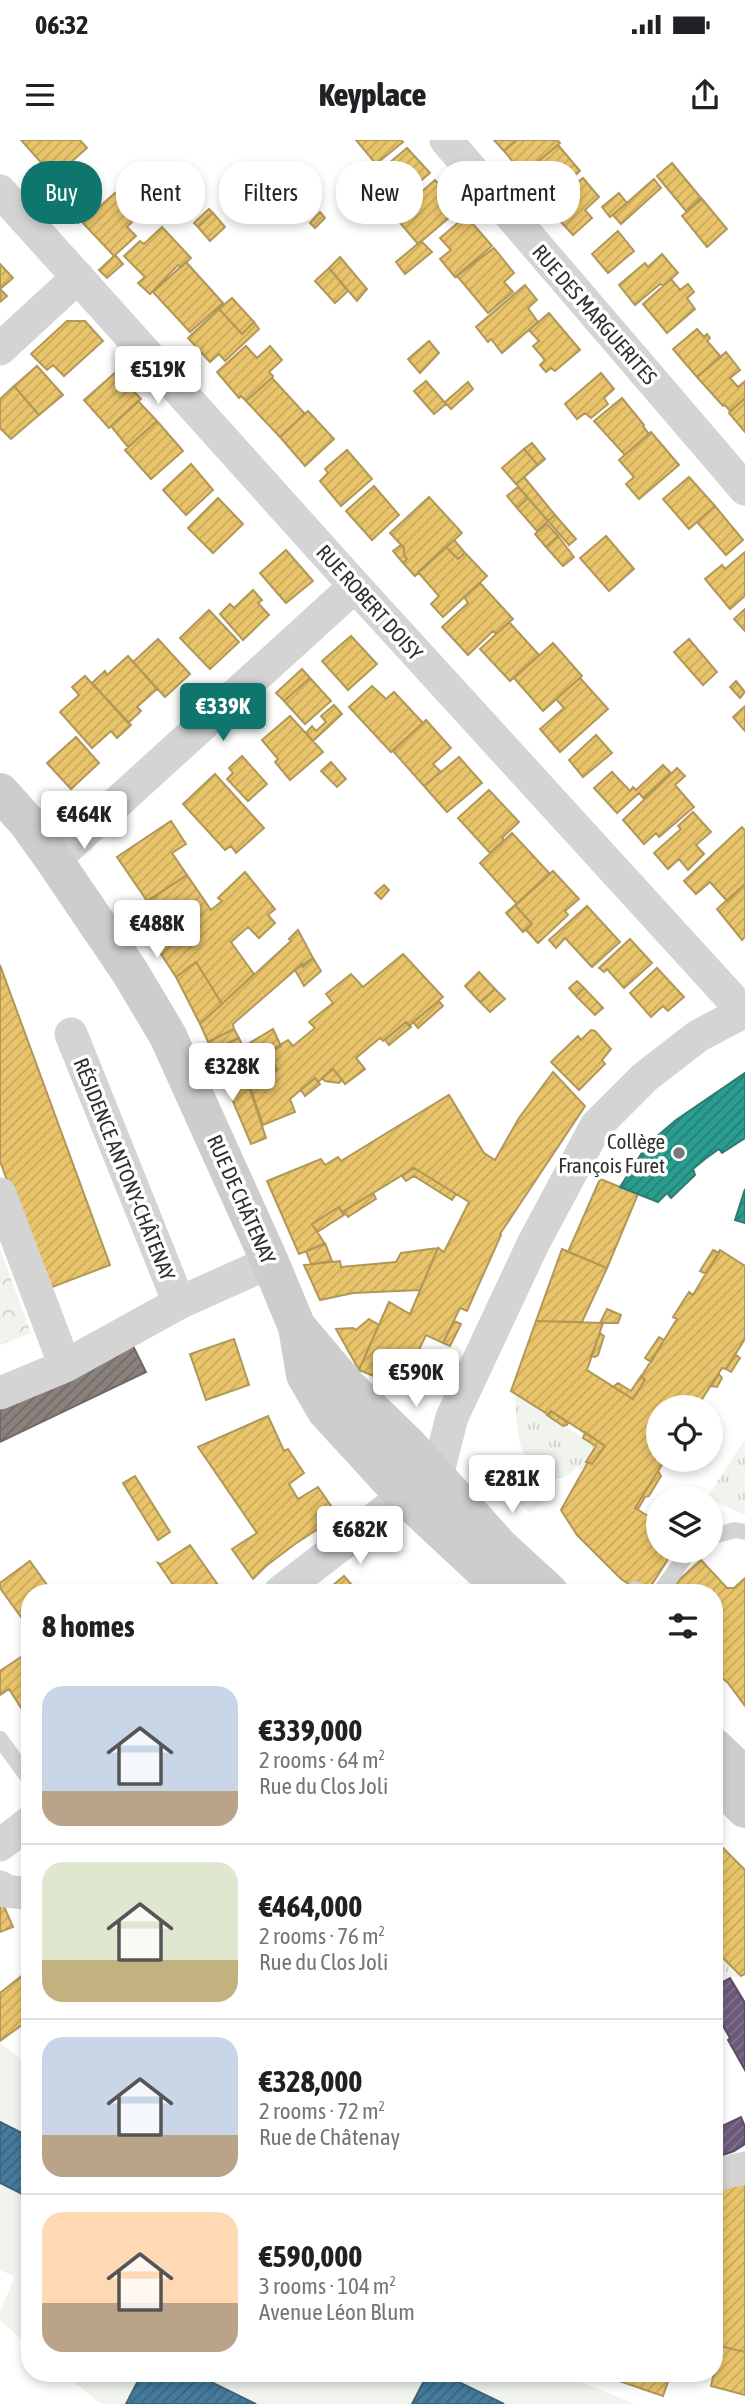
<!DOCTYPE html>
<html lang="en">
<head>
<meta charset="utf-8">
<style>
  :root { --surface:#fff; --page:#f6f6f6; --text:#202124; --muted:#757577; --line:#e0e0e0; --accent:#0f766e }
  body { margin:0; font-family:"Asap Condensed",sans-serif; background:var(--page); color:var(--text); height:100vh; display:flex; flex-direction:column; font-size:26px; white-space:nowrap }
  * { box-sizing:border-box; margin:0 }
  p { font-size:23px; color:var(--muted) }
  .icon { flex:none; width:38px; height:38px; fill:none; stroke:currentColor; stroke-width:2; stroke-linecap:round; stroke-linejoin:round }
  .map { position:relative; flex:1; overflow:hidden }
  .side { position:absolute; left:21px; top:1444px; width:702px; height:798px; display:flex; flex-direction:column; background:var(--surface); border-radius:28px; box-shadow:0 4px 10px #0003 }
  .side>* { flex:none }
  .top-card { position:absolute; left:21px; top:21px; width:704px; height:63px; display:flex; gap:14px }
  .controls { position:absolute; left:646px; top:1255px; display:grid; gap:14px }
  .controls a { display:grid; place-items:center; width:77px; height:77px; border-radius:50%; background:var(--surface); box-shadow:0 4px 10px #0003; font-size:35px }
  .price { position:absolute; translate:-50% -60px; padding:0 16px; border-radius:7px; background:#fff; color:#222; font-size:23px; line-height:46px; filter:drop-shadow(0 2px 4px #0008) }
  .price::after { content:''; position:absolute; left:50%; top:42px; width:21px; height:16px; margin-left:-10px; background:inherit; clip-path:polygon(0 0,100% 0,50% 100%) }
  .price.selected { background:var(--accent); color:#fff }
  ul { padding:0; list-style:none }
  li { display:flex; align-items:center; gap:21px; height:175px; padding:0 21px }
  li+li { border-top:2px solid var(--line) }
  li span { display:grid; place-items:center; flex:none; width:196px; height:140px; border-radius:21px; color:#555 }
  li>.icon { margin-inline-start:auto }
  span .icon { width:84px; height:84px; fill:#fffc; stroke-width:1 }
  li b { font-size:30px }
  h2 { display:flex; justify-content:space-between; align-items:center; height:84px; padding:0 21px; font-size:30px }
  .tag { padding:0 24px; border-radius:28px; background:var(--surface); box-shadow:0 4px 10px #0003; font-size:24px; line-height:63px }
  .tag.selected { background:var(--accent); color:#fff }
  .status { display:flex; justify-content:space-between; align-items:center; height:49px; padding:0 35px; background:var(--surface); direction:ltr }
  .status svg { height:19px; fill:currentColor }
  header { display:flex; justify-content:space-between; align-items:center; height:91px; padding:0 21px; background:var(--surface); font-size:32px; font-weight:800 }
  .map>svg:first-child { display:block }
  .grass { fill:url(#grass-tufts) }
  .forest { fill:url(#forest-crowns) }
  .park { fill:#f0f4ed }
  .homes { fill:url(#homes-hatch); stroke:#b19758; stroke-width:2 }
  .offices { fill:url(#offices-hatch); stroke:#5a4c64; stroke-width:2 }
  .schools { fill:url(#schools-hatch); stroke:#2c7c72; stroke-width:2 }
  .public { fill:url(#public-hatch); stroke:#3e647c; stroke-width:2 }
  .industry { fill:url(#industry-hatch); stroke:#6f6865; stroke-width:2 }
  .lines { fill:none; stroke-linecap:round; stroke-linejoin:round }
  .lane { stroke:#d4d4d4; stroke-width:16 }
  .street { stroke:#d4d4d4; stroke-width:33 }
  .secondary { stroke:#cdcdcd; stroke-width:38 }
  .poi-dot { fill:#787878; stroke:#fff; stroke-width:2.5 }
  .labels { text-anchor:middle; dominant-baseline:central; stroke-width:7; stroke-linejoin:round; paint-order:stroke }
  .street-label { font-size:21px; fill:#2f2f2f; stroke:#fff }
  .poi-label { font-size:21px; fill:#2f2f2f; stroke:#fff; text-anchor:end }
</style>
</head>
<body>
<div class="status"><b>06:32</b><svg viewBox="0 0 49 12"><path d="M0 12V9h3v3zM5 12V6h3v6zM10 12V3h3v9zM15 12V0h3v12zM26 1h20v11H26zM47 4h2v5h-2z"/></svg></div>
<header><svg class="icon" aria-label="menu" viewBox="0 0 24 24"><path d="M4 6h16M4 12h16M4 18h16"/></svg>Keyplace<svg class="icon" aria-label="share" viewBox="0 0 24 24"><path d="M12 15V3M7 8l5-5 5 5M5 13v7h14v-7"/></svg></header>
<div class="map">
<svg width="745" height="2264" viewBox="0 0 745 2264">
  <defs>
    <pattern id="grass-tufts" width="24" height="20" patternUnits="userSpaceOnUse" patternTransform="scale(1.75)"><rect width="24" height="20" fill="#f0f4ed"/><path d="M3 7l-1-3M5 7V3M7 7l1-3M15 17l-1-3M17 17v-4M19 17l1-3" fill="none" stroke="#ced2cc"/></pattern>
    <pattern id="forest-crowns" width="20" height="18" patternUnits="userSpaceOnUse" patternTransform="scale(1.75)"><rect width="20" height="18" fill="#f0f4ed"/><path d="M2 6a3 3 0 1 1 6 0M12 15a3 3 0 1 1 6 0" fill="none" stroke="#ced2cc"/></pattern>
    <pattern id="homes-hatch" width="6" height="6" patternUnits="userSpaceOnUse" patternTransform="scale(1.75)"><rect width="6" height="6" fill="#e9c46a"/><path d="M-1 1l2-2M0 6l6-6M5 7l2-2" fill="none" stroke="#c8a95c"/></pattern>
    <pattern id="offices-hatch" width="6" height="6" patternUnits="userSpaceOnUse" patternTransform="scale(1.75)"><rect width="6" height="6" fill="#6d597a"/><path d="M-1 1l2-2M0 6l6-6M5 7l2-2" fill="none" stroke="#82738c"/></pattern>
    <pattern id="schools-hatch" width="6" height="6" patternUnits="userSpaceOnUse" patternTransform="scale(1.75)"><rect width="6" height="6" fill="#2a9d8f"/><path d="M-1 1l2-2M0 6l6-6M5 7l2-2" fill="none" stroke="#248075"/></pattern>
    <pattern id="public-hatch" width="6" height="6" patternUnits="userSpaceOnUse" patternTransform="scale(1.75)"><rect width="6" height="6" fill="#457b9d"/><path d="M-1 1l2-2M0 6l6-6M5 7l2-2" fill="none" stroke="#3a6580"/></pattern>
    <pattern id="industry-hatch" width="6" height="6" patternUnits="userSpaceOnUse" patternTransform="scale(1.75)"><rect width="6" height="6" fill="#8a817c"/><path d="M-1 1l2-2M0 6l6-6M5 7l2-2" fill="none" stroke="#716a66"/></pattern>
  </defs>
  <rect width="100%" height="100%" fill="#fff"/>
  <!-- grass -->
  <path class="grass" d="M515,1255L596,1306L582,1330L576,1327C570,1335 564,1339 553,1338C517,1335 516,1281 515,1255Z
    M745,1299V1375L707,1358Z
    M518,1335L542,1363L530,1373L501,1346L502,1341Z
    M714,1809L741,1836L730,1838L714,1847Z"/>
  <!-- forest -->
  <path class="forest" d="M0,1109L31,1193L0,1205Z"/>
  <!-- park -->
  <path class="park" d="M0,1903L30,1926V1997L0,1982Z
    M0,2043L30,2058V2206L0,2181V2171L15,2137L0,2130Z
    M63,2233H142L126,2264H101Z
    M193,2233H428L412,2264H256Z
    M440,2233H559L635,2264H504Z"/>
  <!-- homes -->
  <path class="homes" d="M21,0H80L87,8L54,37Z
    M356,0H401L403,2L376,24Z
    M494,0H517L504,11Z
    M517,0H557L560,3L523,34L504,11Z
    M558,5L580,31L546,60L523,34Z
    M407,8L430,33L404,55L382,29Z
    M74,23L96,48L89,54L98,64L78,83L47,49Z
    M672,23L701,58L686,71L657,36Z
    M287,24L309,50L304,54L281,29Z
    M583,38L599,57L585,70L592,78L573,95L551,71L567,57L565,53Z
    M654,39L661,48L621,84L613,75Z
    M435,40L451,58L442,65L451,76L418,104L390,71L407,58L409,63Z
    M115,53L137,77L127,87L136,96L114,116L82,82Z
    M619,53L627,63L610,77L602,67Z
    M702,59L727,89L707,107L682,76Z
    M448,61L456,71L451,76L442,65Z
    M209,69L213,73L198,87L194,83Z
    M320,72L325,78L315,88L310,83Z
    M213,73L225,87L210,101L198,87Z
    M466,76L492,106L455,137L440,119L451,110L440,98Z
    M162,87L191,118L181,127L178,125L150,154L138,143L145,137L124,116L140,101L144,104Z
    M618,91L634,111L608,133L592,114Z
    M421,101L432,112L405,134L396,122Z
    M494,108L514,133L504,142L513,152L488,173L457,136Z
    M662,114L678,133L663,146L660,144L635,165L619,145L645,123L648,127Z
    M115,115L123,124L107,138L99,130Z
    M340,117L367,149L357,161L329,128Z
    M186,122L223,163L190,192L153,152Z
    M0,124L13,138L0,149L7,156L0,162Z
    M329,128L348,151L335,163L315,141Z
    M671,139L680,150L688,144L694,152L687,158L695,169L667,193L643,164Z
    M525,145L537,160L528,168L538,182L502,213L491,199L488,202L476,187Z
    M232,158L254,182L242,194L219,169Z
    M219,169L242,194L254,182L259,189L225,221L219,214L210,222L188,198Z
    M549,173L580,210L555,231L551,228L546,232L540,225L545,220L533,206L539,201L529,190Z
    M67,181H85L103,201L64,236L53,225L47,230L31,214Z
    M697,189L704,197L707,194L710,198L707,201L721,217L697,237L673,209Z
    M429,201L439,213L420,233L408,219Z
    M246,206L257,218L270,206L282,220L269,232L273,236L272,238L246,261L241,256L239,258L217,232Z
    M726,212L740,230L730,238L738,247L745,241V258L730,271L725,265L723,266L697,237Z
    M37,226L63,255L39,275L14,246Z
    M116,232L141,259L109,288L84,260Z
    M601,233L614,249L604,258L608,264L591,278L585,273L577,279L565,264Z
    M272,238L305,274L280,297L246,261Z
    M426,241L446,264L434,274L414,251Z
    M468,242L473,249L451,269L445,262Z
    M14,246L39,275L11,299L0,288V259Z
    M622,258L644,285L643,286L649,294L625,315L594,281Z
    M745,258V292L729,273Z
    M138,261L157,281L128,307L111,286Z
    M308,271L334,299L305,326L280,297Z
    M157,281L183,311L151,339L125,310Z
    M651,292L679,325L639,359L626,344L634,337L619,320Z
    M532,303L545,319L538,325L524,309Z
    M524,309L538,325L516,344L502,328Z
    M347,310L372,339L341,366L320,341L328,333L325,329Z
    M191,324L213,350L186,375L163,350Z
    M524,337L555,375L548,381L516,344Z
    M689,337L715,366L689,389L663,359Z
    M374,346L399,375L372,400L346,371Z
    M518,347L528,358L517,368L507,356Z
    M429,357L462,393L415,436L403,423L407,419L404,415V408L390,393Z
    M218,358L243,384L213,413L188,388Z
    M528,358L548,381L537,391L517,368Z
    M715,366L743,400L726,415L697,382Z
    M555,375L576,399L569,405L548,381Z
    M547,384L558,396L546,407L535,394Z
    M558,396L574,417L563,426L546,407Z
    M606,396L634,429L609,451L580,418Z
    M454,400L465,413L458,419L446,407Z
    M401,405L404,408V415L407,419L403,423L393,411Z
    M446,407L458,419L465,413L487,436L443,477L431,464L439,456L418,432Z
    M286,410L313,441L286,463L260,433Z
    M745,412V456L730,469L705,439L722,425L725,429Z
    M480,443L513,479L496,494L493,491L468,515L442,487L468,463L464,457Z
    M253,450L262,460L258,463L269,475L243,500L220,474L230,464L234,468Z
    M745,469V491L734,479Z
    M209,470L239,502L210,529L180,498Z
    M509,482L539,515L510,541L480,509Z
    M351,496L377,524L348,550L322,521Z
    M158,499L190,534L165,557L133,522Z
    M689,499L717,532L703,545L674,512Z
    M553,503L582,536L543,571L514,538Z
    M128,516L157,549L137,567L141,571L128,583L92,543L105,531L107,535Z
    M302,529L310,538L284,561L276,553Z
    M85,536L131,585L117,598L111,591L92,608L60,572L79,555L72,547Z
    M310,538L331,561L305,584L284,561Z
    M580,538L608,569L560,612L540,589L564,568L556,559Z
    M736,541L745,552L740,558L730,547Z
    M372,546L386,559L394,552L423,583L391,612L349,567Z
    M334,565L342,574L313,601L306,593L312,586L316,591L326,582L321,576Z
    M745,566V591L733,577Z
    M290,576L323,612L290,640L275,622L278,619L262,600Z
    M426,580L451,608L433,624L441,632L424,646L393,611Z
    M596,595L612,613L583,637L569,620Z
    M76,597L99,623L71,649L47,623Z
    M242,616L267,644L248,661L227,639L233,633L229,628Z
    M459,617L482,643L447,672L424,646Z
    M331,622L346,639L337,647L321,631Z
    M663,625L671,633L643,658L639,653L617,673L594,648L612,632L630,651L633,647L636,650Z
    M677,628L685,636L675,645L694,667L659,697L656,693L644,704L623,680Z
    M215,634L264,688L236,713L231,706L225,710L183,664Z
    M489,650L519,682L502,698L504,700L490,713L458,678Z
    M693,672L711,692L696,705L704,714L688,730L679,719L668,729L654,713L681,689L678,686Z
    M171,681L186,704L172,713L187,735L147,761L117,717Z
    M742,687L745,691V744L727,761L710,742L696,754L684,741Z
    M512,693L550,734L517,764L480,723Z
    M553,731L579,759L565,771L568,775L538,803L526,790L532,784L515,765Z
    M245,732L275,769L268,775L275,783L259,798L248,787L231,802L254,834L222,864L196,822L176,837L133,771L187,735L211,770L222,761L218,758Z
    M745,744V797L742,800L717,769Z
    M384,745L389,750L381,759L375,753Z
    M515,765L532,784L523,792L506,773Z
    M587,766L620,802L592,827L565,798L556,808L549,800Z
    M298,790L313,818L303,827L302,824L233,884L234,889L208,902L200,884L291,801L289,799Z
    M630,799L652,823L624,848L607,829L604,832L599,828Z
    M403,814L443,857L409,886L406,882L383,901L380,898L356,918L365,929L345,944L333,929L318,942L315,938L290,959L295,972L263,985L249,944L277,930L269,912L288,900L293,906L315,888L309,882L333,863L326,854L351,834L363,847Z
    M313,818L321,831L304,846L295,830Z
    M196,822L222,864L200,884L176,837Z
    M0,825L110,1125L47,1149L0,1021Z
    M657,828L684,857L668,871L663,866L651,877L630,853Z
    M479,832L495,849L480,862L465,846Z
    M577,841L584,848L576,856L569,848Z
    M584,848L603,868L595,875L576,856Z
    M495,849L505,859L490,872L480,862Z
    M439,861L443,866L418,888L413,882Z
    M406,882L411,887L389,905L385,900Z
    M234,889L239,898L211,911L208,902Z
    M273,889L281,906L221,933L211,911L239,898L243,907Z
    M591,890L595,891L611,909L602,920L605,924L579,950L551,922L578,896L581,900Z
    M269,911L277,930L249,944L242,925Z
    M242,925L266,998L251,1004L221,933Z
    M333,929L342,940L339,943L325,941L322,938Z
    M553,932L585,966L500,1094L501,1095L467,1171L460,1168L443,1203L426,1195L406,1237L382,1226L376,1237L359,1230L389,1162L410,1174L438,1108L444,1112L469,1062L414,1028L342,1072L339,1067L312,1084L325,1104L299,1114L267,1041L321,1019L325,1025L338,1017L341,1021L449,955L484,1013L495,1020L519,978Z
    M315,938L320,944L305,956L301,950Z
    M414,1028L456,1054L452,1060L414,1036L406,1041L402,1036Z
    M600,1039L638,1054L607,1128L568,1112Z
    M373,1053L376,1059L348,1077L344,1071Z
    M339,1067L344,1075L317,1092L312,1084Z
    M325,1103L332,1121L311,1124L306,1111Z
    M438,1108L420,1150L353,1153L320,1160L304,1125L340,1121L341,1127L396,1122L401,1113Z
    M562,1109L607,1128L582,1182L536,1181Z
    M713,1110L719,1113L706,1134L700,1131Z
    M720,1110L745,1126V1199L726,1229L722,1228L697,1267H658V1320H665L635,1368L658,1382V1410H674L647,1452H641L621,1439L577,1395L561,1370L588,1322L592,1324L605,1306L551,1271L549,1275L511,1251L536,1181L603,1183L587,1230L633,1259L645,1240L641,1237L677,1179L673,1177L689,1152L693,1155Z
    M607,1169L621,1175L618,1183H600Z
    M369,1179L379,1185L359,1230L336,1189L353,1188L356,1190Z
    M454,1181L461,1184L450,1206L443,1203Z
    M600,1193L604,1196L598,1215L595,1217L591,1216Z
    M659,1197L664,1200L651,1222L645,1218Z
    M234,1199L249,1245L206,1260L190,1214Z
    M419,1211L426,1214L414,1238L407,1235Z
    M735,1214L740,1218L731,1232L726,1229Z
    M719,1234L722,1238L717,1247L711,1246Z
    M641,1236L645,1240L633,1259L613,1247L618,1243L631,1251Z
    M551,1271L568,1283L567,1285L563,1286L547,1275Z
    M268,1276L284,1311L288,1309L304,1333L289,1344L298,1359L318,1347L338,1376L295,1404L266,1426L253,1439L232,1409L257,1393L198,1307Z
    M585,1292L605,1306L592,1324L586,1322L596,1306L583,1298Z
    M658,1331L661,1336L649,1356L645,1357L638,1369L635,1368Z
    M135,1336L170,1392L158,1400L123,1343Z
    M190,1405L223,1452H178L158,1423L161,1424Z
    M701,1420L727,1448H734L745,1438V1566L728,1543L714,1531V1452H672L680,1439Z
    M30,1421L52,1452H30L29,1488L0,1448V1443Z
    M344,1436L358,1452H325Z
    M30,1511V1582L9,1549L0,1555V1531Z
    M714,1699L745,1730V1834L741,1836L714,1809Z
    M0,1764H3L13,1787L0,1792Z
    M24,1834L30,1843V1879L0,1901V1853Z
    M745,2040V2212L720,2206L722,2169L714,2141V2049Z
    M720,2206L745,2212V2255L711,2246Z
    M596,2233H671L663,2256Z"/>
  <!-- offices -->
  <path class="offices" d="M730,1838L745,1863V1930L728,1900L730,1898L722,1884L714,1889V1847Z
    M741,1977L745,1987V2004L734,2011L714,2018V1990Z"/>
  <!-- schools -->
  <path class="schools" d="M745,933V998L722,1013L719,1009L705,1019L693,1029L695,1035L671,1058L667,1053L658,1062L620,1047L647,1005L676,980Z
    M745,1049V1083L735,1080Z"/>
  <!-- public -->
  <path class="public" d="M0,1982L30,1997V2058L0,2043Z
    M142,2233H193L256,2264H126Z
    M428,2233H440L504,2264H412Z"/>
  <!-- industry -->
  <path class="industry" d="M133,1206L146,1232L0,1302V1270Z"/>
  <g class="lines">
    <!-- lane -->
    <path class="lane" d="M710,1397L735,1390L745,1392
      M632,1452L635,1449
      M660,1452L690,1410
      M0,1599L30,1640"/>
    <!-- street -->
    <path class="street" d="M446,0L745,349
      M0,51L355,446L743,871
      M0,209L78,137
      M54,720L355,446
      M71,894L179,1163
      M0,1054L65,1226
      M0,1253L65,1226L179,1163L270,1122
      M280,1452L404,1356L437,1336L452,1277L533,1104L596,986L645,937L698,896L745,871
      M0,1705L30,1682
      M0,1747L6,1751L30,1754
      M714,2035L745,2028"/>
    <!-- secondary -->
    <path class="secondary" d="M0,652L26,681L54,720L130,832L168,896L270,1122L297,1187L305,1235L326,1271L404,1356L507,1452
      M299,1189L348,1247L408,1305L500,1407L549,1452
      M714,1607L745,1636
      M714,1638L745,1669"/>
  </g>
  <!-- markers -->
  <circle class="poi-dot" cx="679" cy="1013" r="7"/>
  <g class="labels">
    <!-- street labels -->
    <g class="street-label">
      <text transform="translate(595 174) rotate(49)">RUE DES MARGUERITES</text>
      <text transform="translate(370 462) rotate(48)">RUE ROBERT DOISY</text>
      <text transform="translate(125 1029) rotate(68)">RÉSIDENCE ANTONY-CHÂTENAY</text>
      <text transform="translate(242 1059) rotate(66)">RUE DE CHÂTENAY</text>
    </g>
    <!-- poi labels -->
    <g class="poi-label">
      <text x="665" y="1001">Collège<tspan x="665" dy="24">François Furet</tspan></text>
    </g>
  </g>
</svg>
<div class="controls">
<a><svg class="icon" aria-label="locate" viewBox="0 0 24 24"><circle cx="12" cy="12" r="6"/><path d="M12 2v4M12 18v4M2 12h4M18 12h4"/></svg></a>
<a><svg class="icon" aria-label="layers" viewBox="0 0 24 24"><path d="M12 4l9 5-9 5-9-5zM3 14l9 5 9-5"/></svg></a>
</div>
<b class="price" style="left:158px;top:266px">€519K</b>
<b class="price selected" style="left:223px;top:603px">€339K</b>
<b class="price" style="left:84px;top:711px">€464K</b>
<b class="price" style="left:157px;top:820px">€488K</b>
<b class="price" style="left:232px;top:963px">€328K</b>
<b class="price" style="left:416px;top:1269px">€590K</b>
<b class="price" style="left:512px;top:1375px">€281K</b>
<b class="price" style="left:360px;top:1426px">€682K</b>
<div class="top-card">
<a class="tag selected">Buy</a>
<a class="tag">Rent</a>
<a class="tag">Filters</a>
<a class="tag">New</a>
<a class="tag">Apartment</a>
</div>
<section class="side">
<h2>8 homes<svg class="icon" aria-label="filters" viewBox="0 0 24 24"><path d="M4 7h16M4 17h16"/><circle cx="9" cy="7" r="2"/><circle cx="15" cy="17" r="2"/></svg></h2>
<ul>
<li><span style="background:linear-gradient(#c9d6e8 75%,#b9a48a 0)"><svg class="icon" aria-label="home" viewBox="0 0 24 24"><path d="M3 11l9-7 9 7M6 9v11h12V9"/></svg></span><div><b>€339,000</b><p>2 rooms · 64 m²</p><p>Rue du Clos Joli</p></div></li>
<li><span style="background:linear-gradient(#dfe7d0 70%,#c2b280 0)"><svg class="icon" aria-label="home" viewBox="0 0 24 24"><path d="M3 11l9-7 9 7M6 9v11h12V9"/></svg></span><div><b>€464,000</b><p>2 rooms · 76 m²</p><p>Rue du Clos Joli</p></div></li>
<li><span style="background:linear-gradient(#c9d6e8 70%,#b9a48a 0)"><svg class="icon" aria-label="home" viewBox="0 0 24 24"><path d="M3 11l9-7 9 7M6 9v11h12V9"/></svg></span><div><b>€328,000</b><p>2 rooms · 72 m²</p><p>Rue de Châtenay</p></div></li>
<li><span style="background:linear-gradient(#ffd9b3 65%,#b9a48a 0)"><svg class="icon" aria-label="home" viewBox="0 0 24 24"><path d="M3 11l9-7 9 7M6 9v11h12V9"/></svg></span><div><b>€590,000</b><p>3 rooms · 104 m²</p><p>Avenue Léon Blum</p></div></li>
</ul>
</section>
</div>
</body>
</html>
